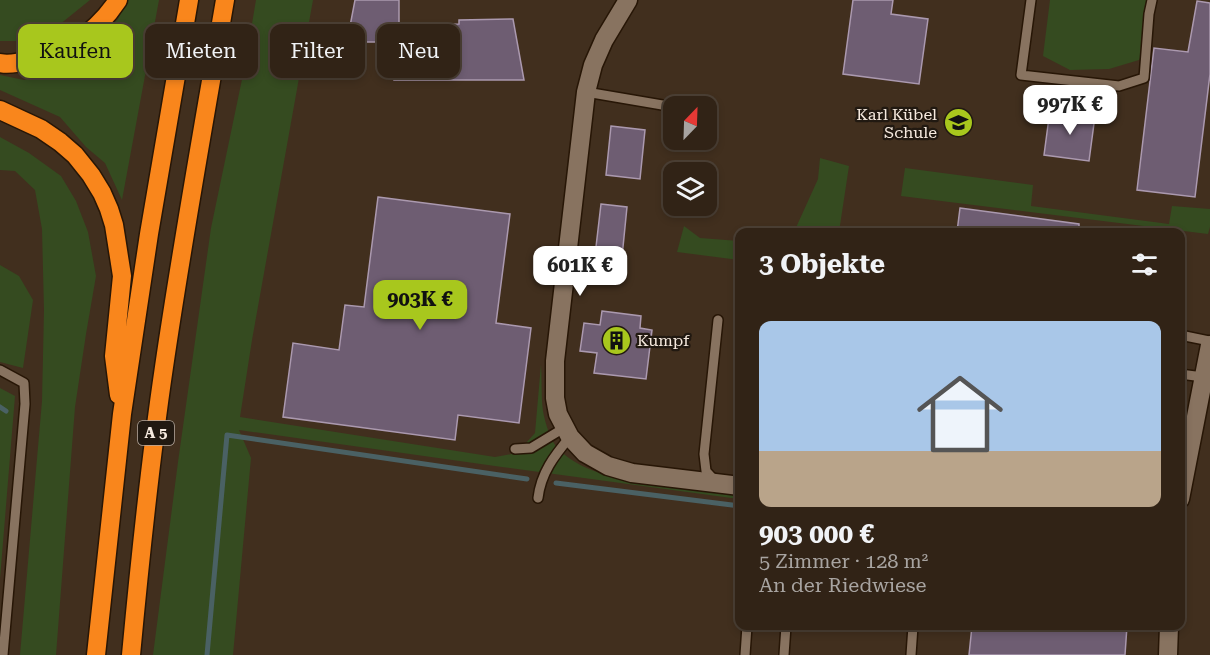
<!DOCTYPE html>
<html lang="de">
<head>
<meta charset="utf-8">
<style>
  :root { --surface:#312316; --page:#392b1f; --text:#f1f3f6; --muted:#a8a4a1; --line:#4c4035; --accent:#a8c71d }
  body { margin:0; font-family:"Roboto Serif",serif; background:var(--page); color:var(--text); height:100vh; display:flex; flex-direction:column; font-size:22px; white-space:nowrap }
  * { box-sizing:border-box; margin:0 }
  p { font-size:20px; color:var(--muted) }
  .icon { flex:none; width:33px; height:33px; fill:none; stroke:currentColor; stroke-width:2; stroke-linecap:round; stroke-linejoin:round }
  .map { position:relative; flex:1; overflow:hidden }
  .drawer { position:absolute; left:735px; top:228px; width:450px; height:402px; display:flex; flex-direction:column; background:var(--surface); border-radius:12px; box-shadow:0 3px 9px #0003,0 0 0 2px var(--line) }
  .drawer>* { flex:none }
  .banner { position:absolute; left:18px; top:24px; width:570px; height:54px; display:flex; gap:12px }
  .needle { width:39px; rotate:23deg }
  .controls { position:absolute; left:663px; top:96px; display:grid; gap:12px }
  .controls a { display:grid; place-items:center; width:54px; height:54px; border-radius:12px; background:var(--surface); box-shadow:0 3px 9px #0003,0 0 0 2px var(--line); font-size:30px }
  .price { position:absolute; translate:-50% -51px; padding:0 14px; border-radius:12px; background:#fff; color:#222; font-size:20px; line-height:39px; filter:drop-shadow(0 2px 3px #0008) }
  .price::after { content:''; position:absolute; left:50%; top:36px; width:18px; height:14px; margin-left:-9px; background:inherit; clip-path:polygon(0 0,100% 0,50% 100%) }
  .price.active { background:var(--accent); color:#111 }
  ul { padding:0; list-style:none }
  li { display:grid; align-content:center; gap:12px; height:318px; padding:0 24px }
  li+li { border-top:2px solid var(--line) }
  li span { display:grid; place-items:center; height:186px; border-radius:12px; color:#555 }
  li>.icon { margin-inline-start:auto }
  span .icon { width:108px; height:108px; fill:#fffc; stroke-width:1 }
  li b { font-size:26px }
  h2 { display:flex; justify-content:space-between; align-items:center; height:72px; padding:0 24px; font-size:26px }
  .chip { padding:0 21px; border-radius:12px; background:var(--surface); box-shadow:0 3px 9px #0003,0 0 0 2px var(--line); font-size:21px; line-height:54px }
  .chip.active { background:var(--accent); color:#111 }
  .map>svg:first-child { display:block }
  .green { fill:#354b20 }
  .lines { fill:none; stroke-linecap:round; stroke-linejoin:round }
  .stream { stroke:#4a6164; stroke-width:5 }
  .building { fill:#6e5d72; stroke:#ab99af; stroke-width:1.5 }
  .lane-casing { stroke:#271606; stroke-width:12 }
  .street-casing { stroke:#271606; stroke-width:21 }
  .secondary-casing { stroke:#271606; stroke-width:21 }
  .highway-casing { stroke:#271606; stroke-width:21 }
  .lane { stroke:#887360; stroke-width:9 }
  .street { stroke:#887360; stroke-width:18 }
  .secondary { stroke:#887360; stroke-width:18 }
  .highway { stroke:#f9861c; stroke-width:18 }
  .labels { text-anchor:middle; dominant-baseline:central; stroke-width:4.5; stroke-linejoin:round; paint-order:stroke }
  .shield { fill:#211911; stroke:#b6aba1; stroke-width:1.5 }
  .shield-label { font-size:15px; font-weight:bold; fill:#f6eadf }
  .poi-label { font-size:16px; fill:#f6eadf; stroke:#211911; text-anchor:end }
</style>
</head>
<body>
<div class="map">
<svg width="1210" height="655" viewBox="0 0 1210 655">
  <rect width="100%" height="100%" fill="#412f1e"/>
  <!-- green -->
  <path class="green" d="M0,0H90L59,25L24,41H0Z
    M127,0H159L122,200L105,163L86,147L60,117L0,90V75L24,80L47,73L88,53L118,19Z
    M256,0H313L252,340L240,417L495,457L517,453L535,433L541,364C542,379 541,396 543,411C545,423 551,442 559,450C572,462 588,470 604,474L739,492V499L502,467L239,430L251,458L233,655H153L178,462L211,228L245,65Z
    M1050,0H1148L1154,6L1153,32L1139,60L1109,69L1070,70L1043,56Z
    M0,137L29,153L61,176L76,201L88,232L96,276L86,334L75,407L56,655H20L42,401L44,310L42,229L35,190L15,171L0,170Z
    M820,158L849,166L839,232H794L818,179Z
    M905,168L1033,185L1031,206L1169,224L1172,206L1210,209V227L1208,234L901,196Z
    M684,226L700,238L739,241V260L677,252Z
    M0,265L19,276L33,300L23,368L0,362Z
    M0,388L15,396L0,579Z"/>
  <g class="lines">
    <!-- stream -->
    <path class="stream" d="M0,407L6,411
      M556,483L740,506
      M207,655L227,435L527,479"/>
  </g>
  <!-- building -->
  <path class="building" d="M355,0H399V25L459,24V20L513,19L524,80H394V42H347Z
    M853,0H893L891,14L928,19L919,84L843,74Z
    M1197,1L1210,3V74L1195,197L1137,190L1154,48L1188,52Z
    M1050,110L1095,116L1089,161L1044,155Z
    M611,126L645,130L640,179L606,175Z
    M378,197L510,214L496,323L531,328L519,423L458,415L455,440L283,417L293,343L339,350L345,305L364,307Z
    M601,204L627,207L621,267L594,264Z
    M960,208L1079,224V232H957Z
    M602,311L641,316L640,328L652,330L646,379L594,373L597,353L580,351L584,323L600,325Z
    M972,626H1127L1125,655H969Z"/>
  <g class="lines">
    <defs>
      <path id="lane" d="M1031,0L1021,75L1119,86L1144,78L1149,14L1152,0
        M586,92L674,107
        M1180,335L1210,341
        M0,370L24,383L25,404L3,655
        M1180,374L1203,377
        M1180,429L1193,431
        M515,449L531,448L564,428
        M716,482L706,471L704,454L718,320
        M538,498C541,473 554,456 570,437
        M745,655L747,626
        M784,655L786,626
        M911,655L913,626"/>
      <path id="street" d="M628,0L604,40L593,65L586,92L555,361V398L558,414L570,437L585,453L608,466L632,473L740,486"/>
      <path id="secondary" d="M1180,499L1210,345
        M1168,655L1169,626"/>
      <path id="highway" d="M0,63C8,65 15,63 23,62C61,58 97,32 118,0
        M0,110L41,129L60,142L75,155L91,175L102,193L109,209L114,225L122,276L114,356L119,395
        M96,655L122,414L149,234L189,0
        M131,655C140,559 150,462 164,367C182,244 204,122 225,0"/>
    </defs>
    <!-- lane casing -->
    <use href="#lane" class="lane-casing"/>
    <!-- street casing -->
    <use href="#street" class="street-casing"/>
    <!-- secondary casing -->
    <use href="#secondary" class="secondary-casing"/>
    <!-- highway casing -->
    <use href="#highway" class="highway-casing"/>
    <!-- lane -->
    <use href="#lane" class="lane"/>
    <!-- street -->
    <use href="#street" class="street"/>
    <!-- secondary -->
    <use href="#secondary" class="secondary"/>
    <!-- highway -->
    <use href="#highway" class="highway"/>
  </g>
  <!-- icons -->
  <defs>
    <symbol id="school-disc" viewBox="-11 -11 22 22"><circle r="9.5" fill="#a8c71d" stroke="#211911"/><path d="M0-5L7-2L0 1L-7-2ZM-4 1L0 2.5L4 1V4Q0 6-4 4Z" fill="#111"/></symbol>
    <symbol id="building-disc" viewBox="-11 -11 22 22"><circle r="9.5" fill="#a8c71d" stroke="#211911"/><path d="M-4-6H4V6H1V3H-1V6H-4ZM-2.5-4.3h1.7v1.8h-1.7ZM.8-4.3h1.7v1.8H.8ZM-2.5-1h1.7V.8h-1.7ZM.8-1h1.7V.8H.8Z" fill="#111"/></symbol>
  </defs>
  <g fill-rule="evenodd">
    <use href="#school-disc" x="942" y="106" width="33" height="33"/>
    <use href="#building-disc" x="600" y="324" width="33" height="33"/>
  </g>
  <g class="labels">
    <!-- shield labels -->
    <rect class="shield" x="138" y="421" width="36" height="24" rx="4.5"/>
    <g class="shield-label">
      <text x="156" y="433">A 5</text>
    </g>
    <!-- poi labels -->
    <g class="poi-label">
      <text x="937" y="114">Karl Kübel<tspan x="937" dy="18">Schule</tspan></text>
      <text x="637" y="340" text-anchor="start">Kumpf</text>
    </g>
  </g>
</svg>
<div class="controls">
<a><svg class="needle" viewBox="-14 -14 28 28"><path d="M0-13l5 13h-10z" fill="#e53935"/><path d="M0 13l5-13h-10z" fill="#a8a4a1"/></svg></a>
<a><svg class="icon" aria-label="layers" viewBox="0 0 24 24"><path d="M12 4l9 5-9 5-9-5zM3 14l9 5 9-5"/></svg></a>
</div>
<b class="price" style="left:1070px;top:136px">997K €</b>
<b class="price" style="left:580px;top:297px">601K €</b>
<b class="price active" style="left:420px;top:331px">903K €</b>
<div class="banner">
<a class="chip active">Kaufen</a>
<a class="chip">Mieten</a>
<a class="chip">Filter</a>
<a class="chip">Neu</a>
</div>
<section class="drawer">
<h2>3 Objekte<svg class="icon" aria-label="filters" viewBox="0 0 24 24"><path d="M4 7h16M4 17h16"/><circle cx="9" cy="7" r="2"/><circle cx="15" cy="17" r="2"/></svg></h2>
<ul>
<li><span style="background:linear-gradient(#a9c7e8 70%,#b9a48a 0)"><svg class="icon" aria-label="home" viewBox="0 0 24 24"><path d="M3 11l9-7 9 7M6 9v11h12V9"/></svg></span><div><b>903 000 €</b><p>5 Zimmer · 128 m²</p><p>An der Riedwiese</p></div></li>
</ul>
</section>
</div>
</body>
</html>
